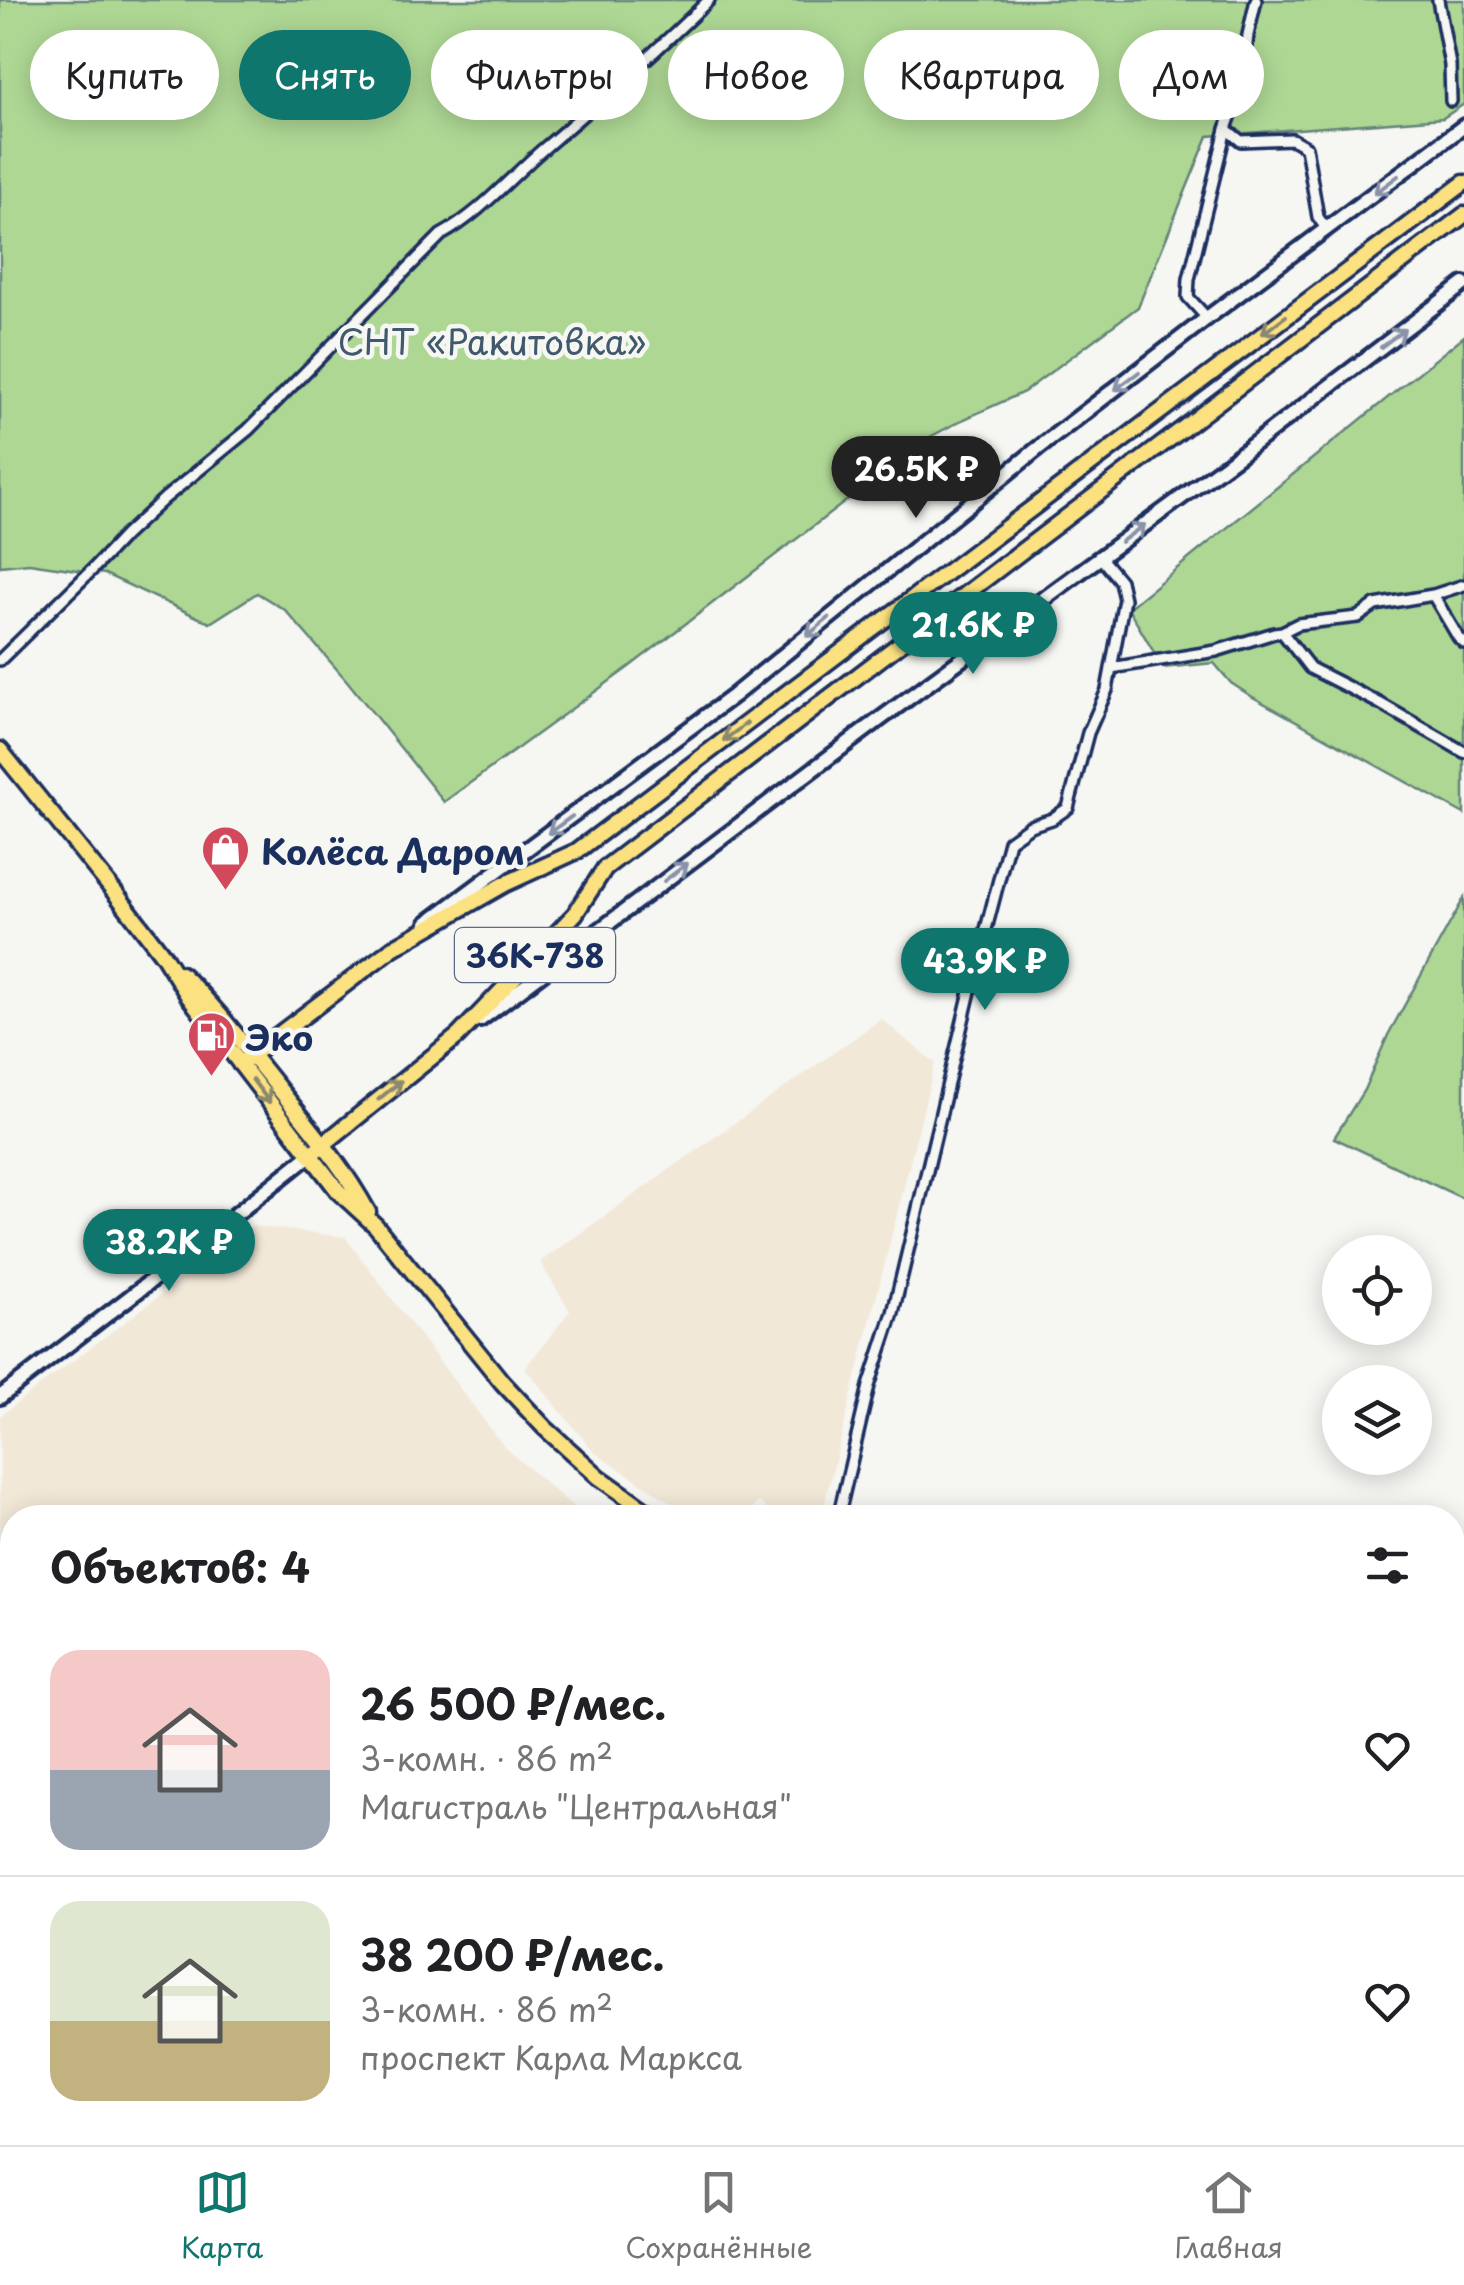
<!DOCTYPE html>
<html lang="ru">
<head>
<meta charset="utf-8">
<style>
  :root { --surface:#fff; --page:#f2f2f2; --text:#202124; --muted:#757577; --line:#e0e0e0; --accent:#0f766e }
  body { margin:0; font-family:"Playpen Sans",sans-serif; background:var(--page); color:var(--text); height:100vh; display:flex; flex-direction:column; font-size:38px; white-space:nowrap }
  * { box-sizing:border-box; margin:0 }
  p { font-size:32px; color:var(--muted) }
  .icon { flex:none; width:55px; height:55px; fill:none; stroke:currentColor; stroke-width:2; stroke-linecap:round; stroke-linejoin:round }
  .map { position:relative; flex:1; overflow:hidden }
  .panel { position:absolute; left:0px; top:1505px; width:1465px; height:640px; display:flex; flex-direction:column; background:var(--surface); border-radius:40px 40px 0 0; box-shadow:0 5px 25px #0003 }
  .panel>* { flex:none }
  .banner { position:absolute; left:30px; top:30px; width:1405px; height:90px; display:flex; gap:20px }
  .fabs { position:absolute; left:1322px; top:1235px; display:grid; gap:20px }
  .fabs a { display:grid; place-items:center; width:110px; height:110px; border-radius:50%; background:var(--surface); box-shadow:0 5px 25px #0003; font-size:50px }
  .price { position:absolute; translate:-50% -85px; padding:0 22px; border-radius:35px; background:var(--accent); color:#fff; font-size:32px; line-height:65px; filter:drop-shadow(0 2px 5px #0008) }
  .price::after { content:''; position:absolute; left:50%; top:60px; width:30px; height:22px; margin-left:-15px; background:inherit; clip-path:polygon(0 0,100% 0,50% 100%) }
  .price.current { background:#222; color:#fff }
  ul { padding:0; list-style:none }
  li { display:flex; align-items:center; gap:30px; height:250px; padding:0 50px }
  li+li { border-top:2px solid var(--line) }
  li span { display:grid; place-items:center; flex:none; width:280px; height:200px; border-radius:30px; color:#555 }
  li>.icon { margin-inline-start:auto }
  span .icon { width:120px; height:120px; fill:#fffc; stroke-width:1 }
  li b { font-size:42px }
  h2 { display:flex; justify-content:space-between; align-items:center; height:120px; padding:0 50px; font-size:42px }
  .pill { padding:0 35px; border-radius:45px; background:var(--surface); box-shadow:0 5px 25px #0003; font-size:35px; line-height:90px }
  .pill.current { background:var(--accent); color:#fff }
  .dock { display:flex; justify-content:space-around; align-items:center; height:140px; border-top:2px solid var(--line); background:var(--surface); font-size:28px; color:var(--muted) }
  .dock a { display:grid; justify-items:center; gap:5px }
  .dock .current { color:var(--accent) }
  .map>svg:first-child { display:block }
  .built { fill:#f2e8d8 }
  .green { fill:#aed794; stroke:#648379; stroke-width:2.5 }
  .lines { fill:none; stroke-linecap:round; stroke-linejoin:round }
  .street-casing { stroke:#1b2f5e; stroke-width:16 }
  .secondary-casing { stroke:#1b2f5e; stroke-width:20 }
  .primary-casing { stroke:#1b2f5e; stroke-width:21 }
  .street { stroke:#f6f6f2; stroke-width:9 }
  .secondary { stroke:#f6f6f2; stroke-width:12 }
  .primary { stroke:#fbe180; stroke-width:14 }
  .rail { stroke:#1b2f5e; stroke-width:2.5; stroke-dasharray:15 8; stroke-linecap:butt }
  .oneway { stroke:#8892a8 }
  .oneway2 { stroke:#8b886f }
  .labels { text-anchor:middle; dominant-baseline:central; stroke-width:9; stroke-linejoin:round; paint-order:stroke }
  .shield { fill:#f6f6f2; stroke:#5d6b8a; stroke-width:2.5 }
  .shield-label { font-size:32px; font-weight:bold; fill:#1b2f5e }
  .park-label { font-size:35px; fill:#40596c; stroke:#f6f6f2 }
  .poi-label { font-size:35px; font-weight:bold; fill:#1b2f5e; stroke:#f6f6f2; text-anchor:start }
</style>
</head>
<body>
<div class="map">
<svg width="1464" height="2145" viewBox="0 0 1464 2145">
  <rect width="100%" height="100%" fill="#f6f6f2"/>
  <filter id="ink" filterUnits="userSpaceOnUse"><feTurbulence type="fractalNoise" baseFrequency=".01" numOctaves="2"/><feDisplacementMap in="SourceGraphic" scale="20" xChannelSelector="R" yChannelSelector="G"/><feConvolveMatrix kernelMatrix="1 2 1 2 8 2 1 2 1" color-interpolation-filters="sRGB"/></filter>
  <g filter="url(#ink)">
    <!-- built -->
    <path class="built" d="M881,1019L935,1063L821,1517H776L759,1502L744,1517H693L594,1452L525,1368L570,1311L540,1262Z
      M252,1226L345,1237L505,1448L585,1517L12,1518V2132L639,2133L636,2145H0V1416Z"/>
    <!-- green -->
    <path class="green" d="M0,0H1464V104L1443,118L1208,136L1138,307L1024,392L962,420L909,448L858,492L629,667L444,802L348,682L285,610L257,593L210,623L105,574L29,563L0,566Z
      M1464,336V814L1251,696L1231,683L1214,663L1163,668L1128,608Z
      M1464,898V1199L1334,1138L1364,1090L1388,1035Z
      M1014,2133V2132L1236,2133L1229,2145H1011Z
      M1268,2133V2132L1396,2133L1389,2145H1260Z"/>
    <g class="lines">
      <defs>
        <path id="street" d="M1438,0L1450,65L1451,101
          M1226,129L1241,141L1292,139L1306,147L1318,217L1327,230
          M1207,318L1188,297L1189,279L1226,129L1243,80L1248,35L1256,0
          M1433,595L1458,637L1464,643
          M1282,632L1310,668L1379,703L1464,752
          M0,660L93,569L125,535L165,498L248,430L441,235C479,214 508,180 541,151C598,102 655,53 709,0
          M1111,668L1216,651L1274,633L1282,632L1298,624L1358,617L1375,605L1433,595L1464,585
          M838,1518L869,1386L893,1313L972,983L1009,841L1030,826L1052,819L1068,808L1088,733L1107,690L1124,599L1120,581L1100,557
          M1452,1758L1459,1752L1464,1742
          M1452,2062L1464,2068"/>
        <path id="secondary" d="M427,923L733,696L1036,450L1207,318L1464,126
          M480,1020L868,728L1242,453L1464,284
          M0,1397L195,1247L310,1155
          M678,2145L681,2132"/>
        <path id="primary" d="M0,750L120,899L163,955L189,997L339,1192L376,1226L502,1382L545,1428L599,1477L657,1518
          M181,974C215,1006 243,1044 272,1080C306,1123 342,1164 368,1212
          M240,1064L393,948L505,884L577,851L1464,183
          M310,1155L458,1036L575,914L605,868L1464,215
          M1452,1819L1464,1825"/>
      </defs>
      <!-- street casing -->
      <use href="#street" class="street-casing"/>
      <!-- secondary casing -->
      <use href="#secondary" class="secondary-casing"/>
      <!-- primary casing -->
      <use href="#primary" class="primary-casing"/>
      <!-- street -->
      <use href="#street" class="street"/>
      <!-- secondary -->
      <use href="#secondary" class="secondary"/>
      <!-- primary -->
      <use href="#primary" class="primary"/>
      <!-- rail -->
      <path class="rail" d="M0,1864L12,1854
        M0,2037L12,2034
        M1452,2080L1464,2059
        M1452,2117L1464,2094
        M1409,2145L1416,2132
        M1438,2145L1444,2132"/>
    </g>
    <!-- one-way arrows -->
    <defs><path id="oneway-shaft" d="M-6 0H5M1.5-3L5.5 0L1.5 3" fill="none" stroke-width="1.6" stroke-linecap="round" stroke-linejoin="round" transform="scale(2.5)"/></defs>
    <g class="oneway">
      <use href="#oneway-shaft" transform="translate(1386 185) rotate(143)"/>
      <use href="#oneway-shaft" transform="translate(1393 338) rotate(-37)"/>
      <use href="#oneway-shaft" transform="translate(1127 381) rotate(143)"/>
      <use href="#oneway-shaft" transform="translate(1133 533) rotate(-36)"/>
      <use href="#oneway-shaft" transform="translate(818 627) rotate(141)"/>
      <use href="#oneway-shaft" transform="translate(560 825) rotate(144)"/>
      <use href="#oneway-shaft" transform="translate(676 872) rotate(-37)"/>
    </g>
    <g class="oneway2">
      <use href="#oneway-shaft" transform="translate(1274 325) rotate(143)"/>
      <use href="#oneway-shaft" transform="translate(735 732) rotate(143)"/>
      <use href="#oneway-shaft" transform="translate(390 1090) rotate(-39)"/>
      <use href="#oneway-shaft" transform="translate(261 1091) rotate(53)"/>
    </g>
  </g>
  <!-- icons -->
  <defs>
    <symbol id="shop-pin" viewBox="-11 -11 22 30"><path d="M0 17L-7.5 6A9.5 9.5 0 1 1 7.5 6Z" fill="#d1495b" stroke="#f6f6f2"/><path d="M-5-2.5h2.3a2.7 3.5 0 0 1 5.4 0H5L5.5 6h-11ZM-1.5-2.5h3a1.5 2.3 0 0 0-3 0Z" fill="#fff"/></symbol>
    <symbol id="fuel-pin" viewBox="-11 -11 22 30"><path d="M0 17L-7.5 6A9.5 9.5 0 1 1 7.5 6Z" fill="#d1495b" stroke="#f6f6f2"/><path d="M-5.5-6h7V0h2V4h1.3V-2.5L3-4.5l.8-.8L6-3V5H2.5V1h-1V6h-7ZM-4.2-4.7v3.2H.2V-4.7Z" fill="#fff"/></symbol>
  </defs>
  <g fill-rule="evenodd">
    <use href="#shop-pin" x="198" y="822" width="55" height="75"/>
    <use href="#fuel-pin" x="184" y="1008" width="55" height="75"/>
  </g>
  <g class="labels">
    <!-- shield labels -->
    <rect class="shield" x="455" y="928" width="160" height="54" rx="8"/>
    <g class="shield-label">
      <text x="535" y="955">36К-738</text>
    </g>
    <!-- park labels -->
    <g class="park-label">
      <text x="492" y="340">СНТ «Ракитовка»</text>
    </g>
    <!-- poi labels -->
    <g class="poi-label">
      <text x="261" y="850">Колёса Даром</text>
      <text x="246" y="1036">Эко</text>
    </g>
  </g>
</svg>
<div class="fabs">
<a><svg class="icon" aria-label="locate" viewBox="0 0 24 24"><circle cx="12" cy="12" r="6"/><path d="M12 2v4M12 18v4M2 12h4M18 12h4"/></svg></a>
<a><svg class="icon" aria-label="layers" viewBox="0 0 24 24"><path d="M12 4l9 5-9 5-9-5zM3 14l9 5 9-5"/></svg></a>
</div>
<b class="price current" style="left:916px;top:521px">26.5K ₽</b>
<b class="price" style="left:973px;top:677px">21.6K ₽</b>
<b class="price" style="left:985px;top:1013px">43.9K ₽</b>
<b class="price" style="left:169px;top:1294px">38.2K ₽</b>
<div class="banner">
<a class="pill">Купить</a>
<a class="pill current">Снять</a>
<a class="pill">Фильтры</a>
<a class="pill">Новое</a>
<a class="pill">Квартира</a>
<a class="pill">Дом</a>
</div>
<section class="panel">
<h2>Объектов: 4<svg class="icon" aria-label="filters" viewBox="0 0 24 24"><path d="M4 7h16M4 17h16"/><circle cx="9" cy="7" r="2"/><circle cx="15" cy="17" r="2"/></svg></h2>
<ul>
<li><span style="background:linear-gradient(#f6c9c9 60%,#9aa5b1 0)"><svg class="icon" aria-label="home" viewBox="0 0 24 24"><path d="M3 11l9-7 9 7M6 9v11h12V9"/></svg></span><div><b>26 500 ₽/мес.</b><p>3-комн. · 86 m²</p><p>Магистраль &quot;Центральная&quot;</p></div><svg class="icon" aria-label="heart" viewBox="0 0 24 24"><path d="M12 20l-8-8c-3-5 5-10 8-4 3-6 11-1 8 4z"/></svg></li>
<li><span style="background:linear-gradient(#dfe7d0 60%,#c2b280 0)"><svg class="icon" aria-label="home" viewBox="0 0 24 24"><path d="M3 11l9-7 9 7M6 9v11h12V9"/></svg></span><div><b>38 200 ₽/мес.</b><p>3-комн. · 86 m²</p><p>проспект Карла Маркса</p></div><svg class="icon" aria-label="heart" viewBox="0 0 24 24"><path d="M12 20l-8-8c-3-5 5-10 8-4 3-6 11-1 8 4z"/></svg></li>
</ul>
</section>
</div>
<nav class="dock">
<a class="current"><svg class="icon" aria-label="map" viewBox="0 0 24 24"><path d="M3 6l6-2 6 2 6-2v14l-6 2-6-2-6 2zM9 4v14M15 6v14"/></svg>Карта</a>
<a><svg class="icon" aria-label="saved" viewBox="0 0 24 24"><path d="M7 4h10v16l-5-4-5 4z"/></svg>Сохранённые</a>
<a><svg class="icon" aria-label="home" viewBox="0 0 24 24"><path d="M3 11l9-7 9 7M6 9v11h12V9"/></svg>Главная</a>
</nav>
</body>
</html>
